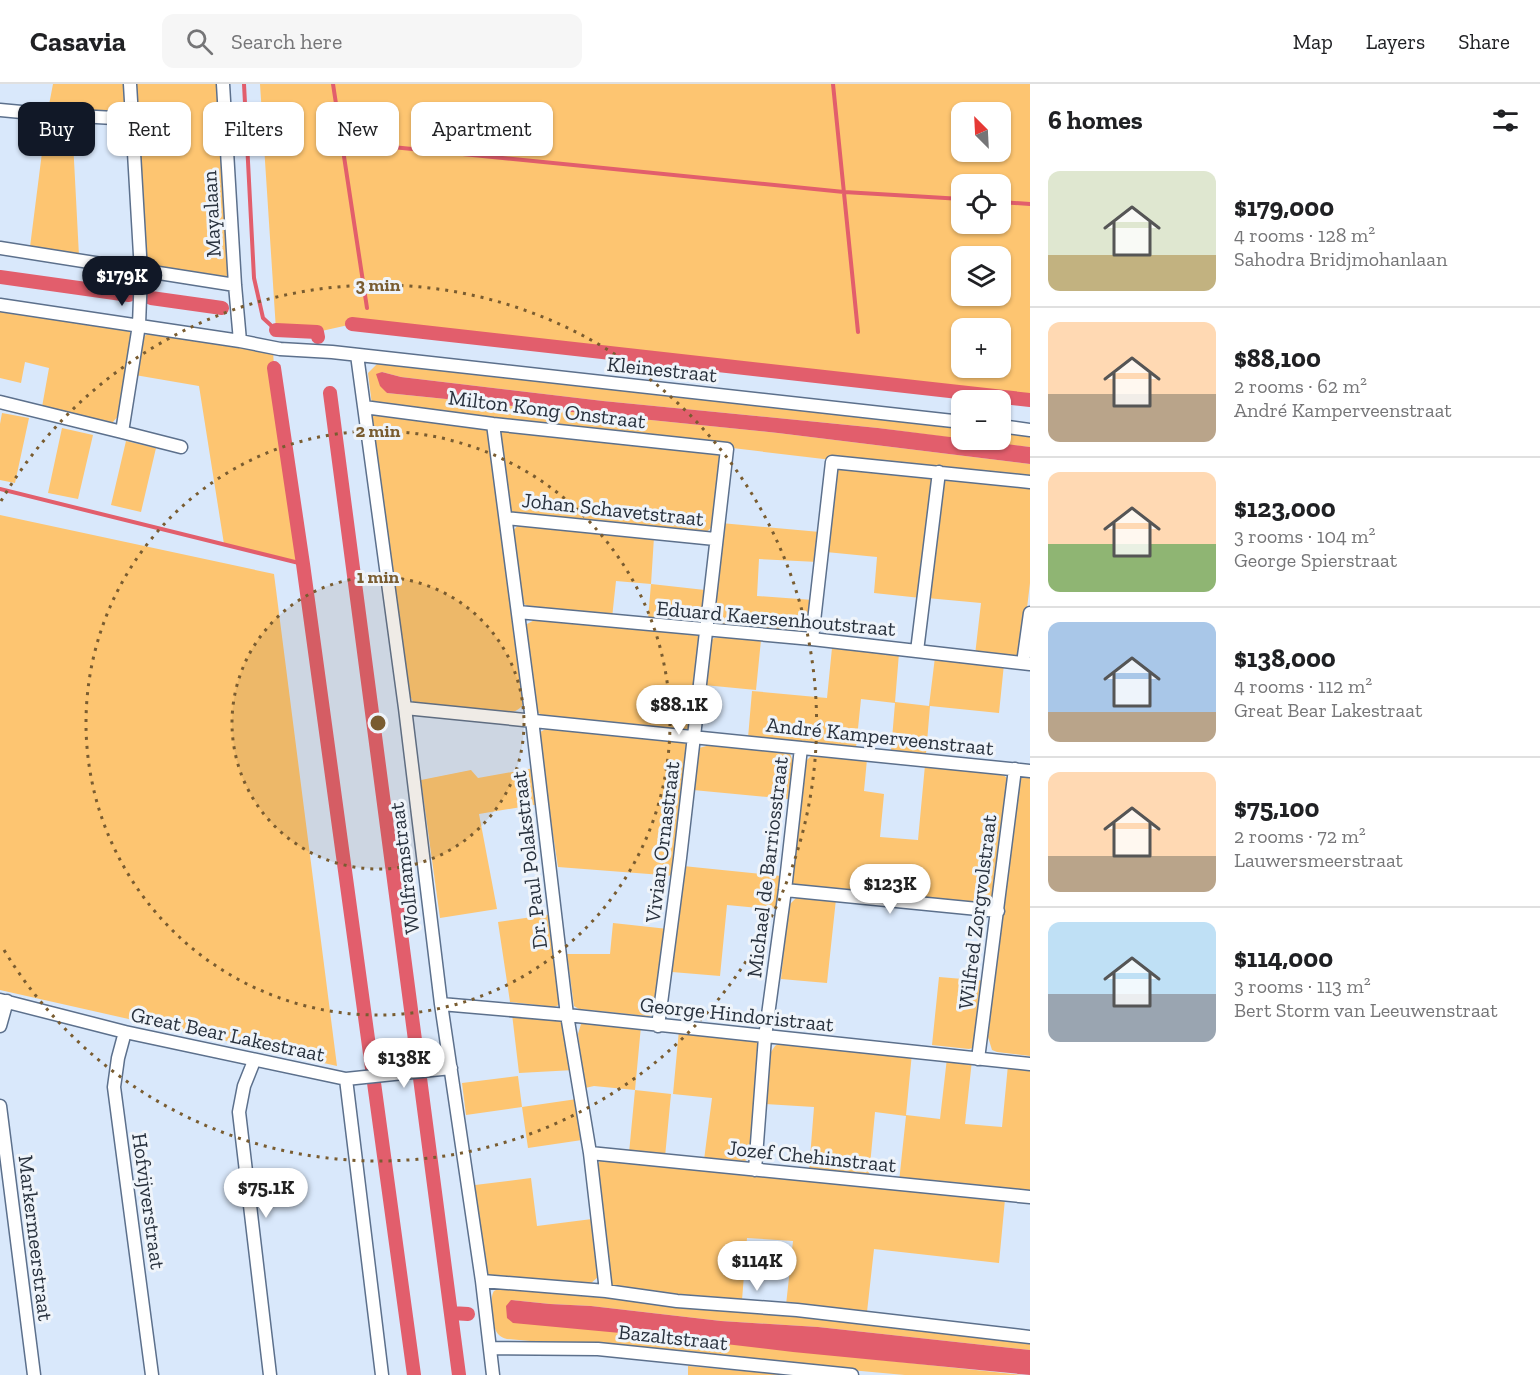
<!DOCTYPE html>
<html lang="en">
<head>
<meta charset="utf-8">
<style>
  :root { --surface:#fff; --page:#f6f6f6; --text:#202124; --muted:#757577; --line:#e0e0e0; --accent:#111827 }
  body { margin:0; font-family:"Zilla Slab",serif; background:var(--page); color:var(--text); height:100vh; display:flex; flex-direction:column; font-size:22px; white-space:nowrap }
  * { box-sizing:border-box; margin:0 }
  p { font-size:20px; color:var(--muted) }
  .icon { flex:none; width:33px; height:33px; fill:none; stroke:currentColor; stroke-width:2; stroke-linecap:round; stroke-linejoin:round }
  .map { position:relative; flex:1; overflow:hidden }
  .sheet { display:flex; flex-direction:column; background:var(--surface); width:510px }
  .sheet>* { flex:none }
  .guide { position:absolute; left:18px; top:18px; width:570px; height:54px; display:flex; gap:12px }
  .needle { width:39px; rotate:336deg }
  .controls { position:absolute; left:951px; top:18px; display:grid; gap:12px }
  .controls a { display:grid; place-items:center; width:60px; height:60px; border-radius:12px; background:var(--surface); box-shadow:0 2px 4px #0004; font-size:30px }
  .price { position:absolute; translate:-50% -51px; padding:0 14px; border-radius:21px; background:#fff; color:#222; font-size:20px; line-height:39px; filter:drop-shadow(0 2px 3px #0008) }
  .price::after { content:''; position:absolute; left:50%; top:36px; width:18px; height:14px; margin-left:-9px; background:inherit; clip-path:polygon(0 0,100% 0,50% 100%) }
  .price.selected { background:var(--accent); color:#fff }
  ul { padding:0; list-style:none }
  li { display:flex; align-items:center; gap:18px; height:150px; padding:0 18px }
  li+li { border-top:2px solid var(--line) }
  li span { display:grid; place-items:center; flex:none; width:168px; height:120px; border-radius:12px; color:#555 }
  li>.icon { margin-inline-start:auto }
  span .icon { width:72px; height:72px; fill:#fffc; stroke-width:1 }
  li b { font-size:26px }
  h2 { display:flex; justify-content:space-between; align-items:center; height:72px; padding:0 18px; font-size:26px }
  .chip { padding:0 21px; border-radius:12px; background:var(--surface); box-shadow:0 2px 4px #0004; font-size:21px; line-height:54px }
  .chip.selected { background:var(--accent); color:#fff }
  header { display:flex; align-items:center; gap:36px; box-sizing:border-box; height:84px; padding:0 30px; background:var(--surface); border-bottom:2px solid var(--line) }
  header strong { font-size:28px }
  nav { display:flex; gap:33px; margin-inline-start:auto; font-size:21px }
  .search { width:420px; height:54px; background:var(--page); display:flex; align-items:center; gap:15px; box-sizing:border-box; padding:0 21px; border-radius:12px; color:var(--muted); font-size:22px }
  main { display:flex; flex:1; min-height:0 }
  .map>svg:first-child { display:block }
  .green { fill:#fdc571; fill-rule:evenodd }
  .water { fill:#e25e6c }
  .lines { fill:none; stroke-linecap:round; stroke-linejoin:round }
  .stream { stroke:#e25e6c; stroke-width:4 }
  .canal { stroke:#e25e6c; stroke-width:14 }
  .street-casing { stroke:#5c708c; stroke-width:15 }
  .street { stroke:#fff; stroke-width:12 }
  .ring { fill:none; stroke:#795c30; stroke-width:3; stroke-dasharray:3 6 }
  .labels { text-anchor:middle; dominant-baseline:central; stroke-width:6; stroke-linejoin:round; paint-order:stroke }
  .street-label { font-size:21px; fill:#28313d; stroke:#eff4fa }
  .centre { fill:#795c30; stroke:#eff4fa; stroke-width:3 }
  .ring-label { font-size:18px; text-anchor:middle; font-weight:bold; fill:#795c30; stroke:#eff4fa; stroke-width:6; stroke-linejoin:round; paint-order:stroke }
</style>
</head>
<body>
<header>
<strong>Casavia</strong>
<div class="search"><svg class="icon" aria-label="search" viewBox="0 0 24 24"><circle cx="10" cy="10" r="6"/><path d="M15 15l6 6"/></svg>Search here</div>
<nav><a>Map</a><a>Layers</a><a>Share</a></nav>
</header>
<main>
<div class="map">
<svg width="1030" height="1291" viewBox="0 0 1030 1291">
  <rect width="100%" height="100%" fill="#d9e8fb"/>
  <!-- green -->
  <path class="green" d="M53,0H125L127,23L124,29L48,26Z
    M133,0H216L230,193L224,196L152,184L147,181L145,173Z
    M260,0H1030V316L353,240L317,248L276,246ZM962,28H1000V68H962ZM962,100H1000V140H962ZM1000,172V212H962V172ZM962,244H1000V284H962Z
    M46,37L72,38L79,172L30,163Z
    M0,224L123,243L130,247L132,255L119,331L113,338L107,340L42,323L49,284L25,278L21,299L0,294Z
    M149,249L273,266L274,284L303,480L224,460L199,302L135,291L143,253Z
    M385,278L961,343V355L878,344L603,317L401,293L382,288L377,291L387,309L778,349L1030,380V396L832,376L372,321L368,289L377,280Z
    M372,328L489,342L525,613C523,623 520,626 509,629L420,621L413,618L409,609L371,331Z
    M2,329L29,334L15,399L0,396V340Z
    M62,344L93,351L78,415L48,409Z
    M501,344L717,368L721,374L713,442L703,451L514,432L507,421L497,351Z
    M1001,347L1030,350V363L968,356H1000Z
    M126,357L156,364L141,428L111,421Z
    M846,383L931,393L934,400L921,514L874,509L877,473L826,468L837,386Z
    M947,393L1030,400V499L1022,566L1019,573L975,571L981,519L927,514L943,396Z
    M0,431L274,490L337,982L0,906Z
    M721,439L820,448L818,478L759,475L757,512L813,516L807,551L711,540Z
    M519,440L654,453L651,500L705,506L703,534L693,540L648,535L651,500L616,497L612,534L530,524L520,517L512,448Z
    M540,533L698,550L701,555L692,648L545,633L537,628L534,620L524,546L527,540Z
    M723,553L761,556L756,606L704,601L709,558L714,554Z
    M832,564L899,569L895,618L929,622L935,573L1004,580L999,629L930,622L926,670L891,667L895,619L861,615L856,664L748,654L752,607L827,614Z
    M550,643L679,657L687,660L689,666L675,792L558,783L538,654L540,648Z
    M710,661L789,668C797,681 791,701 789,715L693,706L697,670L699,664Z
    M817,670L867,675L864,707L884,710L880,753L918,756L925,681L1000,688L1008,695L993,818L989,821L795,802L791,797L804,679L811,672Z
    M534,684L539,720L479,730L497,825L440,834L421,696L471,686L478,694Z
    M1025,691L1030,692V972L997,968L992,966L988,953L1017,703L1019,696Z
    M683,782L781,792L779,821L770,825L727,821L720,892L672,888Z
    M797,813L836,815L827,899L781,895L788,822Z
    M553,830L564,919L554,923L510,918L498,838Z
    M613,839L668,845L655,931L647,932L579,925L574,922L567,870H610Z
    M939,893L987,897L976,963L969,965L932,961Z
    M512,930L562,933L574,986L519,989Z
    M586,937L641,942L635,1006L671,1010L665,1073L629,1069L635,1006L594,1002L585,1004L578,950L581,940Z
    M679,946L758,957L762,962L752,1067L749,1074L744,1078L704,1076L712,1014L673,1010Z
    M781,958L912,969L906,1031L940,1035L947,974L972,976L965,1040L1002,1043L1008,981L1030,982V1110L899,1098L906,1032L875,1028L869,1092L809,1087L814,1023L765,1020L771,968L775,962Z
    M518,992L522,1023L577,1015L582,1056L528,1064L522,1023L466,1031L462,999Z
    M602,1074L1005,1115L999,1179L874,1165L867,1228L786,1221L793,1157L747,1154L742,1216L701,1214L615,1204L609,1200L595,1084Z
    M531,1094L537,1142L592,1135L599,1187L598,1193L590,1200L493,1193L488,1190L486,1186L475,1101Z
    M502,1203L1030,1256V1266L818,1243L721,1237L591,1222L550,1220L511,1216L674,1254L1022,1291H905L507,1255C503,1254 501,1253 498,1250C492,1244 489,1214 494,1207Z
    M688,1282L789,1291H688Z"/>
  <!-- water -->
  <path class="water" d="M382,288L401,293L603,317L878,344L1030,363V380L778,349L387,309L380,302L376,290Z
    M511,1216L550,1220L591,1222L721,1237L818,1243L1030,1266V1291L793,1268L674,1254L513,1239L507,1234L506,1222Z"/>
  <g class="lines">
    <!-- stream -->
    <path class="stream" d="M244,0L254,194L263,234L276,246
      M333,0L367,224
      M833,0L858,248
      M342,58L844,108L962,115
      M1000,118L1030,120
      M0,405L303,480"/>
    <!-- canal -->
    <path class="canal" d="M0,193L129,211
      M151,214L222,224
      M352,240L1030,316
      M276,246L317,248L318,253
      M274,284L303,480L414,1291
      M330,309L459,1291
      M451,1229L468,1230"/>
    <defs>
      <path id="street" d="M130,0L141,188L139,241L122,348L181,363
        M223,0L235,201L240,257
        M0,26L43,30L132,35
        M0,164L235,201
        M0,221L240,257L280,265L332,268L962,338
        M357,271L405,624L441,920L482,1197L493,1291
        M0,318L122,348
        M364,323L493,340L727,365L680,774L658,942
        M493,340L532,636L567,931L590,1069L606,1207
        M1000,342L1030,346
        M506,434L715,455
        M518,528L812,555L1030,580
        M812,555L832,378L1030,398
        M917,567L939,388
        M1023,579L1030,529
        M405,624L1030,687
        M785,806L998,827
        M0,916L125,948L346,995L451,984
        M441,920L567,931L1030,980
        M0,942L7,917
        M125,948L118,974L114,1003L152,1291
        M978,975L1015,685
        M254,977L244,1002L239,1028L270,1291
        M346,995L382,1291
        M0,1022L34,1291
        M590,1069L1030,1113
        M755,1086L765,953L785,806L801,664
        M482,1197L606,1207L677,1217L797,1226L1030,1253
        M490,1264L598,1265L852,1291"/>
    </defs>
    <!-- street casing -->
    <use href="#street" class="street-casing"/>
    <!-- street -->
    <use href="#street" class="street"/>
  </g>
  <!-- distance rings -->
  <circle cx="378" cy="639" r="146" fill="#795c30" fill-opacity=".12"/>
  <g class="ring">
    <circle cx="378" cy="639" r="146"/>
    <circle cx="378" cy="639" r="292"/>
    <path d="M1 417A438 438 0 1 1 1 861"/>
  </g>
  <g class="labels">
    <!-- street labels -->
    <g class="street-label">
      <text transform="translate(211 130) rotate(-93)">Mayalaan</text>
      <text transform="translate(662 285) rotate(6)">Kleinestraat</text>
      <text transform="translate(547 325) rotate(7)">Milton Kong Onstraat</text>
      <text transform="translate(613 425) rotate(6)">Johan Schavetstraat</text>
      <text transform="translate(776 534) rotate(5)">Eduard Kaersenhoutstraat</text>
      <text transform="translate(880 652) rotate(6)">André Kamperveenstraat</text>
      <text transform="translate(662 758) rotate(-83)">Vivian Ornastraat</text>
      <text transform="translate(529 776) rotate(-97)">Dr. Paul Polakstraat</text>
      <text transform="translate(767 783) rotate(-83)">Michael de Barriosstraat</text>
      <text transform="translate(404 784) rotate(-97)">Wolframstraat</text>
      <text transform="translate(977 828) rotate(-83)">Wilfred Zorgvolstraat</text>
      <text transform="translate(737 930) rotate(6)">George Hindoristraat</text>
      <text transform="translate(228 950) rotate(12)">Great Bear Lakestraat</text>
      <text transform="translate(812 1072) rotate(6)">Jozef Chehinstraat</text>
      <text transform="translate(149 1117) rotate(82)">Hofvijverstraat</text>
      <text transform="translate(36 1154) rotate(83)">Markermeerstraat</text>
      <text transform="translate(673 1253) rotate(6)">Bazaltstraat</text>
    </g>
  </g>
  <circle cx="378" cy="639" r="9" class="centre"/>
  <g class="ring-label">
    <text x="378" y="207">3 min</text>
    <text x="378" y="353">2 min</text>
    <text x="378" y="499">1 min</text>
  </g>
</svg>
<div class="controls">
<a><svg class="needle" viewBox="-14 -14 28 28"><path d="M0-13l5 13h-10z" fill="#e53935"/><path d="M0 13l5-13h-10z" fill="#757577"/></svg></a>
<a><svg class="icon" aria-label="locate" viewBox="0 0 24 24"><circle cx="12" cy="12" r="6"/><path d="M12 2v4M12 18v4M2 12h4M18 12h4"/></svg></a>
<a><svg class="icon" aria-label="layers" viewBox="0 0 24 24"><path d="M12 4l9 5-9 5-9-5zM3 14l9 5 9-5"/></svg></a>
<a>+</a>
<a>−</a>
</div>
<b class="price selected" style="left:122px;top:223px">$179K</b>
<b class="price" style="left:679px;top:652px">$88.1K</b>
<b class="price" style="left:890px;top:831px">$123K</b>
<b class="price" style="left:404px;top:1005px">$138K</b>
<b class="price" style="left:266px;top:1135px">$75.1K</b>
<b class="price" style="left:757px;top:1208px">$114K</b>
<div class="guide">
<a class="chip selected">Buy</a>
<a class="chip">Rent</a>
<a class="chip">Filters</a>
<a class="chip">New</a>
<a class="chip">Apartment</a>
</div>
</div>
<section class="sheet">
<h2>6 homes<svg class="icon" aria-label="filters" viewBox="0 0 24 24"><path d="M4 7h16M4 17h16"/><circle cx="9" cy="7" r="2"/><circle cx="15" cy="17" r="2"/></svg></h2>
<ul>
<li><span style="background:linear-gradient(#dfe7d0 70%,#c2b280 0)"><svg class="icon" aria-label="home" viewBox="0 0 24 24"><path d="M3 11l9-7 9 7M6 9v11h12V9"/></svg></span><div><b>$179,000</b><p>4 rooms · 128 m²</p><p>Sahodra Bridjmohanlaan</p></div></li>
<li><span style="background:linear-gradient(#ffd9b3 60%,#b9a48a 0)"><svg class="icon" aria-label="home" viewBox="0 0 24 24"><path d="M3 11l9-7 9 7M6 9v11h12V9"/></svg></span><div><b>$88,100</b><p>2 rooms · 62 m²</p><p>André Kamperveenstraat</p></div></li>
<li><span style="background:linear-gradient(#ffd9b3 60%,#8fb573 0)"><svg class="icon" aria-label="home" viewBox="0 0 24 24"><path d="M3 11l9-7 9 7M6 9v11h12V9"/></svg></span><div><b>$123,000</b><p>3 rooms · 104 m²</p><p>George Spierstraat</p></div></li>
<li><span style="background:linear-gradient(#a9c7e8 75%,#b9a48a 0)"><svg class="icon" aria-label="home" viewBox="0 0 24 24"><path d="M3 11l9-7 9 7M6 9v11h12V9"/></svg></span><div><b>$138,000</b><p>4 rooms · 112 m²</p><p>Great Bear Lakestraat</p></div></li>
<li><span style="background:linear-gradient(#ffd9b3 70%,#b9a48a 0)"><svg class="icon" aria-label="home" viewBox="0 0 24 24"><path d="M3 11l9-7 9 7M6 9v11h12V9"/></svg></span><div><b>$75,100</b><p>2 rooms · 72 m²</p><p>Lauwersmeerstraat</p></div></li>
<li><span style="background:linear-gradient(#bfe0f5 60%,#9aa5b1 0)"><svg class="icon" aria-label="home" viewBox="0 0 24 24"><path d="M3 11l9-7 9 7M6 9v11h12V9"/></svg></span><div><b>$114,000</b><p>3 rooms · 113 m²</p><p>Bert Storm van Leeuwenstraat</p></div></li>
</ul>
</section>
</main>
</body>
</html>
